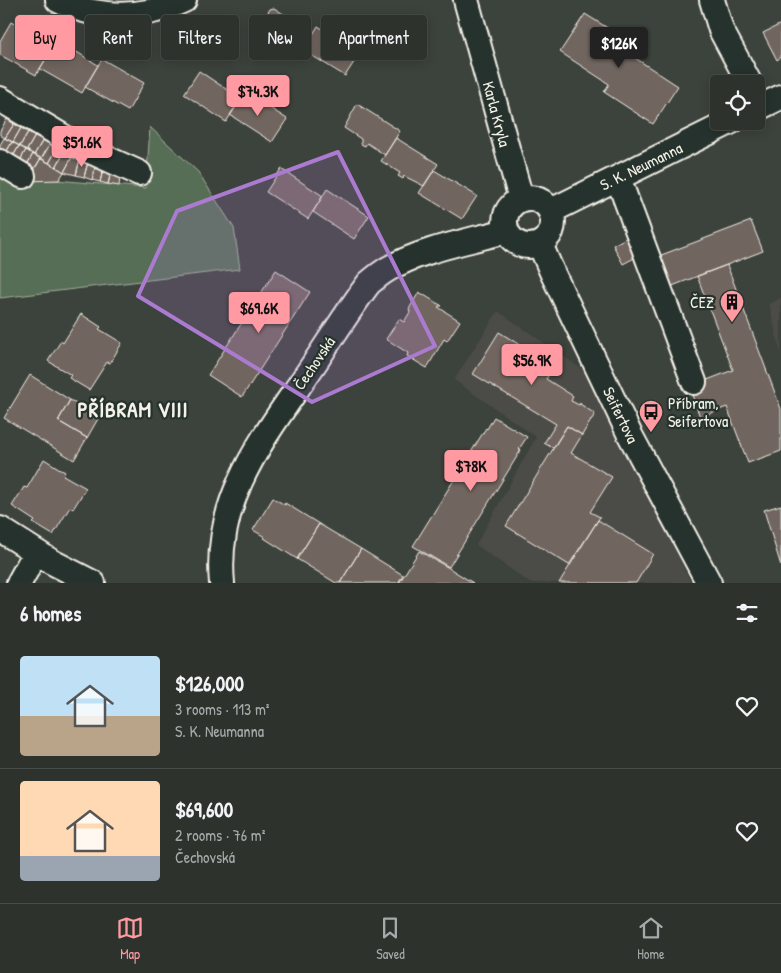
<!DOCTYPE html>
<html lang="en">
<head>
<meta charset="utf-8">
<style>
  :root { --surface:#2d322d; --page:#393e39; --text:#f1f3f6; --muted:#a7aaaa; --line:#484d49; --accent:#ff9aa2 }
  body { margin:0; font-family:"Patrick Hand",sans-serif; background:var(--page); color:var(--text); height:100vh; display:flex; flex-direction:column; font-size:19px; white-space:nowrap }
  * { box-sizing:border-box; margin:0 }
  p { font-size:16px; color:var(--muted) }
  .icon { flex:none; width:28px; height:28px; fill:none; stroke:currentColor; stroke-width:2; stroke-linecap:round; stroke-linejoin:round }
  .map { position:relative; height:583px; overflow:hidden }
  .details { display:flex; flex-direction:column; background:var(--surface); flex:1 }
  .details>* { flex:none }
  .banner { position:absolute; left:15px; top:15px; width:500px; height:45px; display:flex; gap:10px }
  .fabs { position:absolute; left:710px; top:75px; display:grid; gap:10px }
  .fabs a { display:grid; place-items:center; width:55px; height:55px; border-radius:5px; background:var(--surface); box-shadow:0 2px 12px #0003,0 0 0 1px var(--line); font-size:25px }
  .price { position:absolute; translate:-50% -42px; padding:0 11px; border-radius:5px; background:var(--accent); color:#111; font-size:16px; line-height:32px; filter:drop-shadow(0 1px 2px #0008) }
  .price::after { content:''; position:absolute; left:50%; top:30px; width:15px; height:11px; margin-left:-8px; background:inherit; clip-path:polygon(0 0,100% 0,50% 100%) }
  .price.active { background:#222; color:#fff }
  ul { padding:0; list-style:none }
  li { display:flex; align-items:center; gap:15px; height:125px; padding:0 20px }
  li+li { border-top:1px solid var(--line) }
  li span { display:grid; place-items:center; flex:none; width:140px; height:100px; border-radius:5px; color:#555 }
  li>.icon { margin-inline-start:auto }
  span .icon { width:60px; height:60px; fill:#fffc; stroke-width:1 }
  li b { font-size:21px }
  h2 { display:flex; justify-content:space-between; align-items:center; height:60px; padding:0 20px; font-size:21px }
  .pill { padding:0 18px; border-radius:5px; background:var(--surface); box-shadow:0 2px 12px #0003,0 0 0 1px var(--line); font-size:18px; line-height:45px }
  .pill.active { background:var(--accent); color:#111 }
  .tab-bar { display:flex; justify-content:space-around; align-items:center; height:70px; border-top:1px solid var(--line); background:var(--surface); font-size:14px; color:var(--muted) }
  .tab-bar a { display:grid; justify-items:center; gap:2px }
  .tab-bar .active { color:var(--accent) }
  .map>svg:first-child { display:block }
  .built { fill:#4c4c46 }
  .green { fill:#566e54; stroke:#a5b09e }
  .building { fill:#71655f; stroke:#f4f1e8 }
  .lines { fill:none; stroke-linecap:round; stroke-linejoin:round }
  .minor-casing { stroke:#f4f1e8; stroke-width:28 }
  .minor { stroke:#26332d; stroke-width:24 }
  .marked { fill:#ab7bcf; fill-opacity:0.2; stroke:#ab7bcf; stroke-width:4; stroke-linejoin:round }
  .labels { text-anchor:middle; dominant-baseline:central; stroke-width:4.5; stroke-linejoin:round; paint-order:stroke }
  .street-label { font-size:16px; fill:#f4f1e8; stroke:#26332d }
  .poi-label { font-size:16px; fill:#f4f1e8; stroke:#26332d; text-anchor:end }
  .district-label { font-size:21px; font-weight:bold; letter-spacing:1px; fill:#f4f1e8; stroke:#26332d }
</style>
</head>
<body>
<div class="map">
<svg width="781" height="583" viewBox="0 0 781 583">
  <rect width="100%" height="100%" fill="#3c423c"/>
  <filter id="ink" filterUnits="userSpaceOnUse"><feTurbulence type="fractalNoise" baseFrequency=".02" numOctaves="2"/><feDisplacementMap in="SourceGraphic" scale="10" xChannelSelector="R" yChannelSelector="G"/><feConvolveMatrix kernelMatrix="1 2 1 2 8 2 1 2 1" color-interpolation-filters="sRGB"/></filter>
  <g filter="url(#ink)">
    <!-- built -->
    <path class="built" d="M781,298V354L769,304Z
      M498,311L589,374L691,583H530L476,545L536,437L454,380Z"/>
    <!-- green -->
    <path class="green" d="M150,127L198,172L234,228L240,269L0,298V175L146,188Z"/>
    <!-- building -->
    <path class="building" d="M274,8L313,33L299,56L257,30L270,9Z
      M585,14L635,45L629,54L678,86L653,124L604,92L609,84L560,52Z
      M11,22L53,47L36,75L0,55V41Z
      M781,24V57L777,60L763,33Z
      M318,26L360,53L345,76L303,50Z
      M57,40L98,65L82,93L40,69Z
      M102,59L144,83L128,111L85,87Z
      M199,71L241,99L226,122L184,94Z
      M245,92L287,119L272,142L230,115Z
      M357,104L400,131L385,155L367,143L365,146L361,144V139L344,128Z
      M7,119L14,124L5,138L0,135V131Z
      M14,124L21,128L13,142L5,138Z
      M21,128L28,132L20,146L13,142Z
      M28,132L35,136L27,150L20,146Z
      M35,136L43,140L34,155L27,150Z
      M4,138L12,142L4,156L0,153V145Z
      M396,138L438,164L424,186L404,176L403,179L398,176L400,173L381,161Z
      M43,140L50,144L41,159L34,155Z
      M12,142L19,146L11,160L4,156Z
      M50,144L57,149L49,163L41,159Z
      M19,146L26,150L18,164L11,160Z
      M57,149L64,153L56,167L49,163Z
      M26,150L33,154L25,168L18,164Z
      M64,153L72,157L64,172L56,167Z
      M33,154L41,158L32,172L25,168Z
      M72,157L80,159L76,175L64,172Z
      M41,158L64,172L59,180L28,181Z
      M80,159L88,162L84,177L76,175Z
      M88,162L96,164L92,180L84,177Z
      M96,164L104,166L100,182L92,180Z
      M104,166L112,168L108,184L100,182Z
      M112,168L121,169L119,186L108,184Z
      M281,169L323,196L308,219L266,192Z
      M434,170L477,196L462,219L419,193Z
      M327,189L369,216L354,239L313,212Z
      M751,221L763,251L667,288L656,257Z
      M628,237L638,256L623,264L613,245Z
      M727,265L781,409V451L748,463L727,407L700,417L689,387L733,370L697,276Z
      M276,270L310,292L242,397L208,375Z
      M419,292L442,306H439L438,307L460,321L447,341L444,339L427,368L407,356L408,353L386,339L399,319L404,322L410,312L409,309Z
      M81,314L101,327L99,329L122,343L110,363L107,362L89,390L69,378L71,375L48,361L61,341L63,343Z
      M499,332L554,366L546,379L573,396L571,401L579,405L581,402L580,404L595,414L582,435L567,426L553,448L544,443L556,424L473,374Z
      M30,375L70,400L58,421L87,438L74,460L4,418Z
      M70,400L99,417L87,438L58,421Z
      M494,417L527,437L519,449L521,450L449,567L413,546L486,428L487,429Z
      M567,426L582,435L571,453L612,477L590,512L600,517L569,565L506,526Z
      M44,459L65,472L63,475L86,488L73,509L70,507L53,535L33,523L35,521L12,506L24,487L27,488Z
      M273,498L285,505V503L319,524L297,559L264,538L265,537L253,530Z
      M781,505V566L764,510Z
      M598,520L653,554L636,583H559Z
      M319,524L361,549L340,583H336L297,559Z
      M361,549L403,575L398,583H340Z
      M419,551L449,568L473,583H399Z"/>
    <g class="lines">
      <defs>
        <path id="minor" d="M58,0C97,20 145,19 184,0
          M466,0L521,199
          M712,0L721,30L750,84
          M0,99L77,145L139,173
          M756,109L781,97
          M0,162L23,176
          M618,178L694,382
          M505 222a24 24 0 1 1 48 0a24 24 0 1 1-48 0Z
          M551,211L732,121
          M540,244L552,272L629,433L709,583
          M0,529L52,562L93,583
          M19,583L36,552
          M222,583C214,499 263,439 307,374C328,344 347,312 369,283C375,278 381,273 388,269C420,250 469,241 506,231"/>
      </defs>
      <!-- minor casing -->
      <use href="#minor" class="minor-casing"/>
      <!-- minor -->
      <use href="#minor" class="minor"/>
    </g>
  </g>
  <!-- marked area -->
  <path class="marked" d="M338,152L435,346L312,402L138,296L177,211Z"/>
  <!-- icons -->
  <defs>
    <symbol id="building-pin" viewBox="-11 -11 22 30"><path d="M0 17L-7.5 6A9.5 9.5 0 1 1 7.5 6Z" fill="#ff9aa2" stroke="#26332d"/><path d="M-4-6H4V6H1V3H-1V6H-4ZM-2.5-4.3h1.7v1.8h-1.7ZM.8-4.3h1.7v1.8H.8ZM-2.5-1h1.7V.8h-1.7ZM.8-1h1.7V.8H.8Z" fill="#111"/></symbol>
    <symbol id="bus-pin" viewBox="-11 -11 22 30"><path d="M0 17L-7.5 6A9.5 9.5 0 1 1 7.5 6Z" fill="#ff9aa2" stroke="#26332d"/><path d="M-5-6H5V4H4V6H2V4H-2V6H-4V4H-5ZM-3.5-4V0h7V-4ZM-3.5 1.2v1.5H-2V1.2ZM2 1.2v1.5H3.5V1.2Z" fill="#111"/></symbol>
  </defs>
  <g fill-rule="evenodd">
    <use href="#building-pin" x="718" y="288" width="28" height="38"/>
    <use href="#bus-pin" x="637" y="398" width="28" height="38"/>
  </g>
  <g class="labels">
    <!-- street labels -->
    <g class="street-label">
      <text transform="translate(497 114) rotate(75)">Karla Kryla</text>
      <text transform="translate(641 166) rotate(-26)">S. K. Neumanna</text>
      <text transform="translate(314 363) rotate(-56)">Čechovská</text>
      <text transform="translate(621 415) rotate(64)">Seifertova</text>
    </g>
    <!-- poi labels -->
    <g class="poi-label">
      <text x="714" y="302">ČEZ</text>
      <text x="668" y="403" text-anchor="start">Příbram,<tspan x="668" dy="18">Seifertova</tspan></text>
    </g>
    <!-- district labels -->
    <g class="district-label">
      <text x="133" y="409">PŘÍBRAM VIII</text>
    </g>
  </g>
</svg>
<div class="fabs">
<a><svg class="icon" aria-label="locate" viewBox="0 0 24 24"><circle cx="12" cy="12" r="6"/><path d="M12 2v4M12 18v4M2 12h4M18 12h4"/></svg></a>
</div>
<b class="price active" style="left:619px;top:69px">$126K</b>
<b class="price" style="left:258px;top:117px">$74.3K</b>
<b class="price" style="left:82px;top:168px">$51.6K</b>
<b class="price" style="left:259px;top:334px">$69.6K</b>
<b class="price" style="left:532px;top:386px">$56.9K</b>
<b class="price" style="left:471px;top:492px">$78K</b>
<div class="banner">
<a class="pill active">Buy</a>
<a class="pill">Rent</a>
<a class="pill">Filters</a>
<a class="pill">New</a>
<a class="pill">Apartment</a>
</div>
</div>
<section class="details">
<h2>6 homes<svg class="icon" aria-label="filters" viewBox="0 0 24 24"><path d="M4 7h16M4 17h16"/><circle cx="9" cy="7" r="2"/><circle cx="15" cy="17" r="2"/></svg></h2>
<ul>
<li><span style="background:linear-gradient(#bfe0f5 60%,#b9a48a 0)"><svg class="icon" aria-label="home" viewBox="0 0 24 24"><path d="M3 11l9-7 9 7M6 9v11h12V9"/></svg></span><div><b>$126,000</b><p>3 rooms · 113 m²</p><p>S. K. Neumanna</p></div><svg class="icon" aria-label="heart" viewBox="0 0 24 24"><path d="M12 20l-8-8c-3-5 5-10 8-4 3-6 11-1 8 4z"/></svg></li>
<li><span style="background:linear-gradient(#ffd9b3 75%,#9aa5b1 0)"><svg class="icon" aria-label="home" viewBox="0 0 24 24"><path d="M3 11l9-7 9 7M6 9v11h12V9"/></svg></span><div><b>$69,600</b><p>2 rooms · 76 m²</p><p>Čechovská</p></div><svg class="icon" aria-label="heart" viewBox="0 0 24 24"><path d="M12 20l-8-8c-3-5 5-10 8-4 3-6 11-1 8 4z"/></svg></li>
</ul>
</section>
<nav class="tab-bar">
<a class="active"><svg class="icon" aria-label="map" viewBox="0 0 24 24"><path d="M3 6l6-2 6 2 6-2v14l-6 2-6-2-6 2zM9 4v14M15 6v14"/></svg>Map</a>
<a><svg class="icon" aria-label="saved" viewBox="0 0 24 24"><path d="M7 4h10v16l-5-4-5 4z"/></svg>Saved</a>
<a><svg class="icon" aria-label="home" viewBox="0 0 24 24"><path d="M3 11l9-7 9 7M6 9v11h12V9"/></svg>Home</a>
</nav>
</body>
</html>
